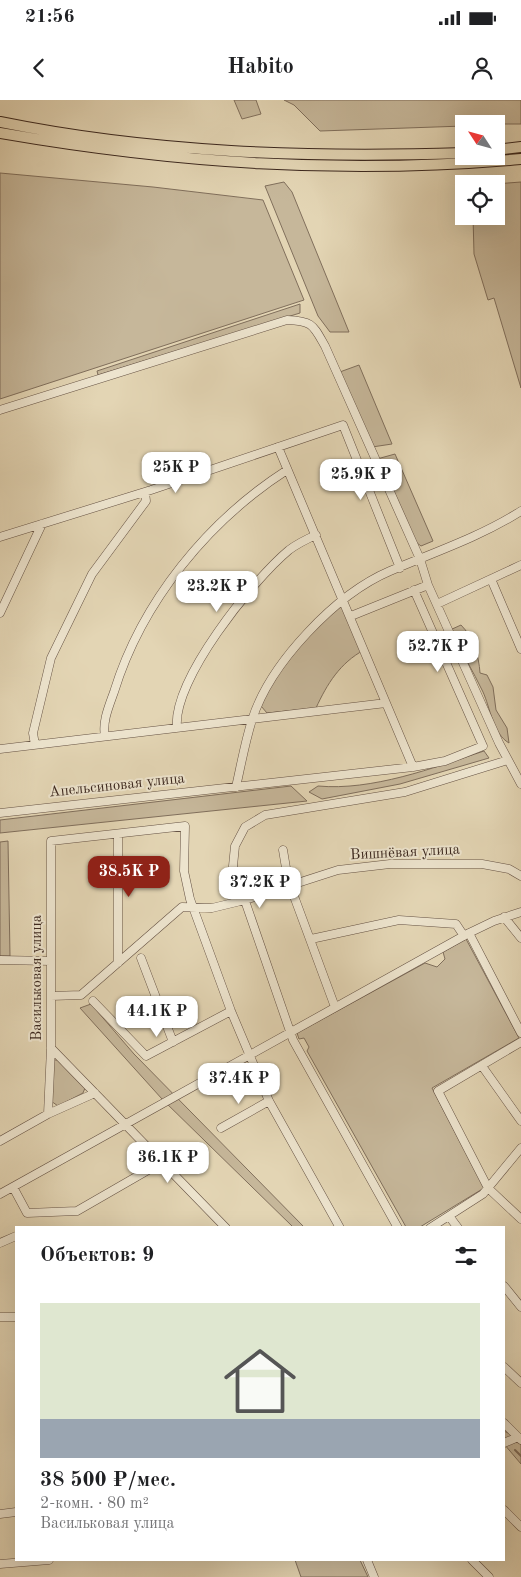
<!DOCTYPE html>
<html lang="ru">
<head>
<meta charset="utf-8">
<style>
  :root { --surface:#fff; --page:#f2f2f2; --text:#202124; --muted:#757577; --accent:#8f2418 }
  body { margin:0; font-family:"Old Standard TT",serif; background:var(--page); color:var(--text); height:100vh; display:flex; flex-direction:column; font-size:19px; white-space:nowrap }
  * { box-sizing:border-box; margin:0 }
  p { font-size:16px; color:var(--muted) }
  .icon { flex:none; width:28px; height:28px; fill:none; stroke:currentColor; stroke-width:2; stroke-linecap:round; stroke-linejoin:round }
  .map { position:relative; flex:1; overflow:hidden }
  .details { position:absolute; left:15px; top:1126px; width:490px; height:335px; display:flex; flex-direction:column; background:var(--surface); border-radius:0px; box-shadow:0 5px 20px #0002 }
  .details>* { flex:none }
  .needle { width:32px; rotate:306deg }
  .tools { position:absolute; left:455px; top:15px; display:grid; gap:10px }
  .tools a { display:grid; place-items:center; width:50px; height:50px; border-radius:0px; background:var(--surface); box-shadow:0 5px 20px #0002; font-size:25px }
  .price { position:absolute; translate:-50% -42px; padding:0 11px; border-radius:10px; background:#fff; color:#222; font-size:16px; line-height:32px; filter:drop-shadow(0 1px 2px #0008) }
  .price::after { content:''; position:absolute; left:50%; top:30px; width:15px; height:11px; margin-left:-8px; background:inherit; clip-path:polygon(0 0,100% 0,50% 100%) }
  .price.selected { background:var(--accent); color:#fff }
  ul { padding:0; list-style:none }
  li { display:grid; align-content:center; gap:10px; height:265px; padding:0 25px }
  li span { display:grid; place-items:center; height:155px; border-radius:0px; color:#555 }
  li>.icon { margin-inline-start:auto }
  span .icon { width:90px; height:90px; fill:#fffc; stroke-width:1 }
  li b { font-size:21px }
  h2 { display:flex; justify-content:space-between; align-items:center; height:60px; padding:0 25px; font-size:21px }
  .status { display:flex; justify-content:space-between; align-items:center; height:35px; padding:0 25px; background:var(--surface); direction:ltr }
  .status svg { height:14px; fill:currentColor }
  header { display:flex; justify-content:space-between; align-items:center; height:65px; padding:0 25px; background:var(--surface); font-size:22px; font-weight:600 }
  .map>svg:first-child { display:block }
  .green { fill:#c6b79a; stroke:#806f5c }
  .lines { fill:none; stroke-linecap:round; stroke-linejoin:round }
  .stream { stroke:#7e6c59; stroke-width:2 }
  .minor-casing { stroke:#655244; stroke-width:9 }
  .major-casing { stroke:#3b271e; stroke-width:12 }
  .minor { stroke:#ede4ce; stroke-width:8 }
  .major { stroke:#e3d5b4; stroke-width:10 }
  .labels { text-anchor:middle; dominant-baseline:central; stroke-width:4; stroke-linejoin:round; paint-order:stroke }
  .street-label { font-size:15px; fill:#3b271e; stroke:#ede4ce }
</style>
</head>
<body>
<div class="status"><b>21:56</b><svg viewBox="0 0 49 12"><path d="M0 12V9h3v3zM5 12V6h3v6zM10 12V3h3v9zM15 12V0h3v12zM26 1h20v11H26zM47 4h2v5h-2z"/></svg></div>
<header><svg class="icon" aria-label="back" viewBox="0 0 24 24"><path d="M15 5l-7 7 7 7"/></svg>Habito<svg class="icon" aria-label="person" viewBox="0 0 24 24"><circle cx="12" cy="8" r="4"/><path d="M4 21q1-7 8-7t8 7"/></svg></header>
<div class="map">
<svg width="521" height="1477" viewBox="0 0 521 1477">
  <rect width="100%" height="100%" fill="#e3d5b4"/>
  <filter id="stains"><feTurbulence type="fractalNoise" baseFrequency=".004" numOctaves="4"/><feColorMatrix values="0 0 0 0 .2 0 0 0 0 .09 0 0 0 0 .02 0 0 0 .5 -.17"/></filter>
  <radialGradient id="worn" r=".72"><stop offset=".6" stop-color="#630" stop-opacity="0"/><stop offset="1" stop-color="#630" stop-opacity=".3"/></radialGradient>
  <!-- green -->
  <path class="green" d="M234,0H256L261,14L242,19Z
    M284,0H521V24H464V26L320,31L294,5Z
    M0,73L153,87L263,100L304,200L0,299Z
    M284,82L292,92L349,232H330L318,216L265,86Z
    M521,82V288L494,198L488,200L474,154L473,116H496L495,84Z
    M300,204V213L98,275L97,271Z
    M359,265L392,344L372,347L337,273Z
    M395,354L433,441L421,446L408,436L377,359Z
    M337,507H345L364,550C340,563 327,584 316,608L267,613L261,606C280,563 304,540 337,507Z
    M461,525C473,537 479,556 480,573L487,575L493,587L496,610L507,628L509,643C493,634 490,607 483,592C473,571 461,551 450,530Z
    M484,651L489,658L400,684L322,699L309,692L318,686C372,691 433,668 484,651Z
    M291,686L307,701L0,733V720Z
    M8,741L10,856H0V742Z
    M466,839L519,938L432,988L484,1088L420,1127H406L307,951L309,947L304,938L299,939L297,933L425,863L437,867L445,859L443,852Z
    M91,904L134,954L304,1127H293L162,999L80,908Z
    M54,960H60L85,988L83,993L58,1006L51,1001V964Z
    M504,1331L510,1334L521,1345V1364L504,1344Z
    M295,1460H360L368,1477H301Z"/>
  <g class="lines">
    <!-- stream -->
    <path class="stream" d="M515,1350L521,1356"/>
    <defs>
      <path id="minor" d="M0,310L287,220C313,221 313,225 325,246L420,459L428,485L499,643L521,684
        M278,347L413,667
        M0,437L151,390L343,325L400,468
        M491,479L521,549
        M437,504L521,465
        M0,513L42,424
        M351,516L428,485
        M177,628C172,580 253,480 289,450C297,444 307,439 316,435
        M105,636C102,622 109,606 114,592C142,501 208,421 287,370
        M35,645L33,633L51,558L92,474L146,401L145,392
        M0,649L386,603
        M236,687C241,665 245,642 252,620C270,563 336,494 390,471C435,452 480,437 521,411
        M0,713L413,667L445,661L483,646L414,490
        M118,734V863
        M283,750L288,780L335,907
        M504,817L521,838
        M469,833L494,821L521,812
        M311,839L399,820L456,824L464,836
        M141,858L173,942
        M0,860L51,861
        M51,896L81,895L182,807L212,808L245,800L338,770L390,764H482L509,769L521,776
        M93,901L146,956L231,911
        M521,942L438,991L488,1088L521,1119
        M51,948L226,1128
        M482,966L521,1021
        M48,1014L51,948V741L185,726L184,771L190,799L231,911L269,1001L340,1128
        M221,1028L269,1001
        M0,1041L48,1014L95,993
        M13,1087L27,1113L77,1111L162,1062
        M0,1094L469,833L521,933
        M449,1116L458,1128
        M398,1128L293,940L233,766L235,746L245,727L265,715L405,692L508,660
        M430,1128L483,1094L521,1048
        M0,1143L16,1136
        M504,1186L521,1207
        M0,1217H16
        M504,1267L521,1283
        M504,1323L521,1340
        M504,1343L518,1337
        M504,1410L521,1427
        M0,1414L16,1412
        M367,1460L374,1477
        M472,1460L489,1477
        M0,1464L49,1460"/>
      <path id="major" d="M0,22C152,53 309,58 464,53
        M0,33C174,63 344,75 521,59
        M496,50L521,47"/>
    </defs>
    <!-- minor casing -->
    <use href="#minor" class="minor-casing"/>
    <!-- major casing -->
    <use href="#major" class="major-casing"/>
    <!-- minor -->
    <use href="#minor" class="minor"/>
    <!-- major -->
    <use href="#major" class="major"/>
  </g>
  <g class="labels">
    <!-- street labels -->
    <g class="street-label">
      <text transform="translate(117 686) rotate(-6)">Апельсиновая улица</text>
      <text transform="translate(405 753) rotate(-3)">Вишнёвая улица</text>
      <text transform="translate(37 878) rotate(-90)">Васильковая улица</text>
    </g>
  </g>
  <rect width="100%" height="100%" filter="url(#stains)"/>
  <rect width="100%" height="100%" fill="url(#worn)"/>
</svg>
<div class="tools">
<a><svg class="needle" viewBox="-14 -14 28 28"><path d="M0-13l5 13h-10z" fill="#e53935"/><path d="M0 13l5-13h-10z" fill="#757577"/></svg></a>
<a><svg class="icon" aria-label="locate" viewBox="0 0 24 24"><circle cx="12" cy="12" r="6"/><path d="M12 2v4M12 18v4M2 12h4M18 12h4"/></svg></a>
</div>
<b class="price" style="left:176px;top:394px">25K ₽</b>
<b class="price" style="left:361px;top:401px">25.9K ₽</b>
<b class="price" style="left:217px;top:513px">23.2K ₽</b>
<b class="price" style="left:438px;top:573px">52.7K ₽</b>
<b class="price selected" style="left:129px;top:798px">38.5K ₽</b>
<b class="price" style="left:260px;top:809px">37.2K ₽</b>
<b class="price" style="left:157px;top:938px">44.1K ₽</b>
<b class="price" style="left:239px;top:1005px">37.4K ₽</b>
<b class="price" style="left:168px;top:1084px">36.1K ₽</b>
<section class="details">
<h2>Объектов: 9<svg class="icon" aria-label="filters" viewBox="0 0 24 24"><path d="M4 7h16M4 17h16"/><circle cx="9" cy="7" r="2"/><circle cx="15" cy="17" r="2"/></svg></h2>
<ul>
<li><span style="background:linear-gradient(#dfe7d0 75%,#9aa5b1 0)"><svg class="icon" aria-label="home" viewBox="0 0 24 24"><path d="M3 11l9-7 9 7M6 9v11h12V9"/></svg></span><div><b>38 500 ₽/мес.</b><p>2-комн. · 80 m²</p><p>Васильковая улица</p></div></li>
</ul>
</section>
</div>
</body>
</html>
